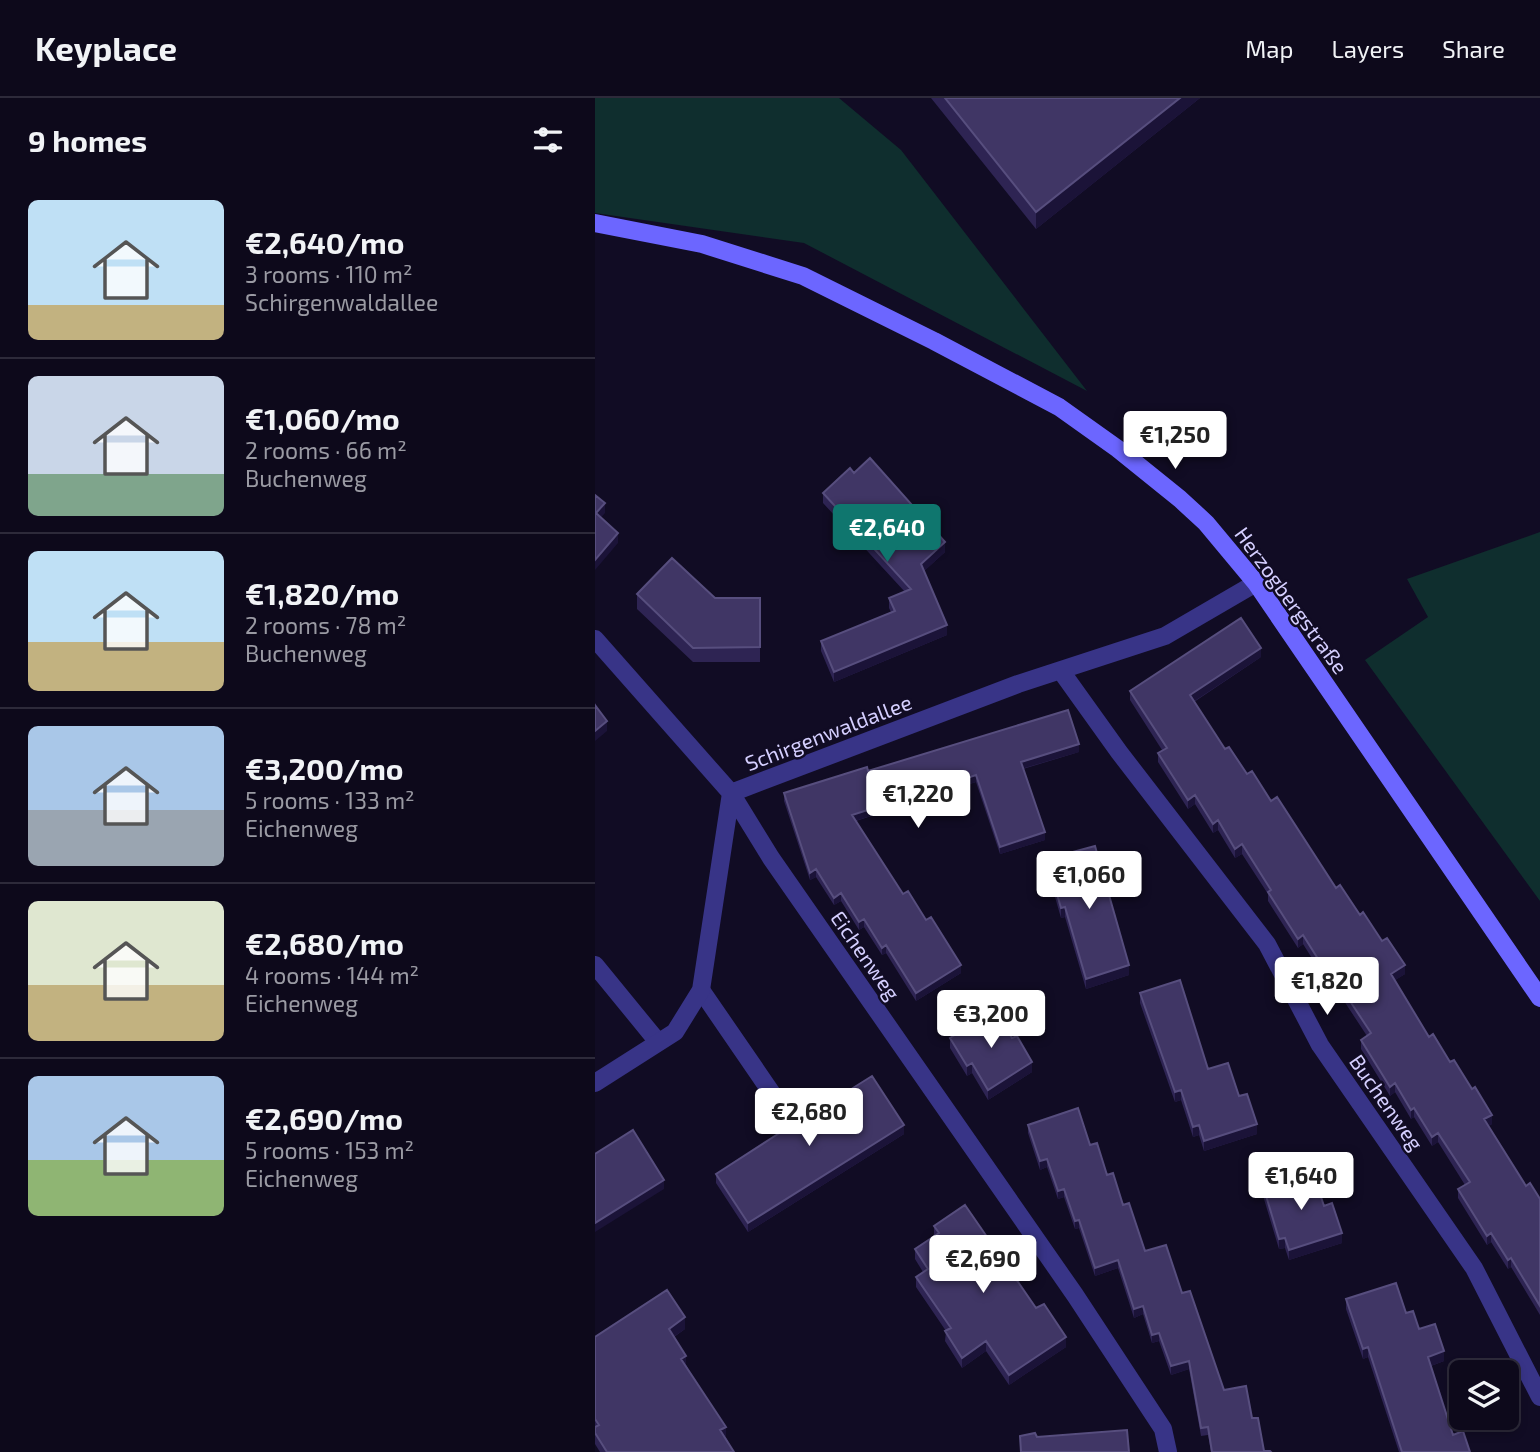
<!DOCTYPE html>
<html lang="en">
<head>
<meta charset="utf-8">
<style>
  :root { --surface:#0d091b; --page:#1b1728; --text:#f1f3f6; --muted:#9a9aa3; --line:#2d2a3a; --accent:#0f766e }
  body { margin:0; font-family:"Exo 2",sans-serif; background:var(--page); color:var(--text); height:100vh; display:flex; flex-direction:column; font-size:26px; white-space:nowrap }
  * { box-sizing:border-box; margin:0 }
  p { font-size:23px; color:var(--muted) }
  .icon { flex:none; width:38px; height:38px; fill:none; stroke:currentColor; stroke-width:2; stroke-linecap:round; stroke-linejoin:round }
  .map { position:relative; flex:1; overflow:hidden }
  .sheet { display:flex; flex-direction:column; background:var(--surface); width:595px }
  .sheet>* { flex:none }
  .controls { position:absolute; left:854px; top:1262px; display:grid; gap:14px }
  .controls a { display:grid; place-items:center; width:70px; height:70px; border-radius:10px; background:var(--surface); box-shadow:0 4px 10px #0003,0 0 0 2px var(--line); font-size:35px }
  .price { position:absolute; translate:-50% -60px; padding:0 16px; border-radius:7px; background:#fff; color:#222; font-size:23px; line-height:46px; filter:drop-shadow(0 2px 4px #0008) }
  .price::after { content:''; position:absolute; left:50%; top:42px; width:21px; height:16px; margin-left:-10px; background:inherit; clip-path:polygon(0 0,100% 0,50% 100%) }
  .price.selected { background:var(--accent); color:#fff }
  ul { padding:0; list-style:none }
  li { display:flex; align-items:center; gap:21px; height:175px; padding:0 28px }
  li+li { border-top:2px solid var(--line) }
  li span { display:grid; place-items:center; flex:none; width:196px; height:140px; border-radius:10px; color:#555 }
  li>.icon { margin-inline-start:auto }
  span .icon { width:84px; height:84px; fill:#fffc; stroke-width:1 }
  li b { font-size:30px }
  h2 { display:flex; justify-content:space-between; align-items:center; height:84px; padding:0 28px; font-size:30px }
  header { display:flex; align-items:center; gap:42px; box-sizing:border-box; height:98px; padding:0 35px; background:var(--surface); border-bottom:2px solid var(--line) }
  header strong { font-size:33px }
  nav { display:flex; gap:38px; margin-inline-start:auto; font-size:24px }
  main { display:flex; flex:1; min-height:0 }
  .map>svg:first-child { display:block }
  .green { fill:#0f2e2e }
  .lines { fill:none; stroke-linecap:round; stroke-linejoin:round }
  .lane { stroke:#383487; stroke-width:18 }
  .street { stroke:#383487; stroke-width:18 }
  .secondary { stroke:#6c66ff; stroke-width:18 }
  .wall { fill:#2e2453 }
  .shaded-wall { fill:#1b1338 }
  .building { fill:#403665; stroke:#574e7e; stroke-width:2 }
  .labels { text-anchor:middle; dominant-baseline:central; stroke-width:5; stroke-linejoin:round; paint-order:stroke }
  .street-label { font-size:21px; fill:#d5cfff; stroke:#110c24 }
</style>
</head>
<body>
<header>
<strong>Keyplace</strong>
<nav><a>Map</a><a>Layers</a><a>Share</a></nav>
</header>
<main>
<section class="sheet">
<h2>9 homes<svg class="icon" aria-label="filters" viewBox="0 0 24 24"><path d="M4 7h16M4 17h16"/><circle cx="9" cy="7" r="2"/><circle cx="15" cy="17" r="2"/></svg></h2>
<ul>
<li><span style="background:linear-gradient(#bfe0f5 75%,#c2b280 0)"><svg class="icon" aria-label="home" viewBox="0 0 24 24"><path d="M3 11l9-7 9 7M6 9v11h12V9"/></svg></span><div><b>€2,640/mo</b><p>3 rooms · 110 m²</p><p>Schirgenwaldallee</p></div></li>
<li><span style="background:linear-gradient(#c9d6e8 70%,#7fa58c 0)"><svg class="icon" aria-label="home" viewBox="0 0 24 24"><path d="M3 11l9-7 9 7M6 9v11h12V9"/></svg></span><div><b>€1,060/mo</b><p>2 rooms · 66 m²</p><p>Buchenweg</p></div></li>
<li><span style="background:linear-gradient(#bfe0f5 65%,#c2b280 0)"><svg class="icon" aria-label="home" viewBox="0 0 24 24"><path d="M3 11l9-7 9 7M6 9v11h12V9"/></svg></span><div><b>€1,820/mo</b><p>2 rooms · 78 m²</p><p>Buchenweg</p></div></li>
<li><span style="background:linear-gradient(#a9c7e8 60%,#9aa5b1 0)"><svg class="icon" aria-label="home" viewBox="0 0 24 24"><path d="M3 11l9-7 9 7M6 9v11h12V9"/></svg></span><div><b>€3,200/mo</b><p>5 rooms · 133 m²</p><p>Eichenweg</p></div></li>
<li><span style="background:linear-gradient(#dfe7d0 60%,#c2b280 0)"><svg class="icon" aria-label="home" viewBox="0 0 24 24"><path d="M3 11l9-7 9 7M6 9v11h12V9"/></svg></span><div><b>€2,680/mo</b><p>4 rooms · 144 m²</p><p>Eichenweg</p></div></li>
<li><span style="background:linear-gradient(#a9c7e8 60%,#8fb573 0)"><svg class="icon" aria-label="home" viewBox="0 0 24 24"><path d="M3 11l9-7 9 7M6 9v11h12V9"/></svg></span><div><b>€2,690/mo</b><p>5 rooms · 153 m²</p><p>Eichenweg</p></div></li>
</ul>
</section>
<div class="map">
<svg width="945" height="1354" viewBox="0 0 945 1354">
  <rect width="100%" height="100%" fill="#110c24"/>
  <!-- green -->
  <path class="green" d="M0,0H244L306,52L492,293L209,145L0,115Z
    M945,434V803L770,562L833,519L812,481Z"/>
  <g class="lines">
    <!-- lane -->
    <path class="lane" d="M0,867L63,944
      M106,892L187,1010"/>
    <!-- street -->
    <path class="street" d="M0,541L136,695L176,760L480,1197L568,1331L573,1354
      M466,573L524,654L672,846L725,947L879,1170L945,1299
      M0,985L80,934L106,892L136,695L423,586L570,538L661,485"/>
    <!-- secondary -->
    <path class="secondary" d="M0,125L107,146L208,178L339,243L464,309L523,351L585,401L611,425L661,485L945,900"/>
  </g>
  <!-- wall -->
  <path class="wall" d="M336,0H605L441,131Z
    M228,395L350,454L329,473L352,537L239,584L226,553V543L296,514L294,510V500L310,494L228,405Z
    M42,496L120,500H165V564H98L42,511Z
    M666,559L599,604L630,651L676,703L741,790L765,817L810,876L800,882L834,939L855,964L897,1026L893,1028L931,1088L945,1101V1217L916,1169L913,1171L896,1144L892,1147L863,1100V1091L870,1087L843,1044L837,1048L819,1019L816,1021L800,994L795,998L766,951V942L772,938L728,871L725,873L708,846L703,850L673,803V796L647,756L640,760L623,732L618,735L600,706L593,711L563,664V655L567,652L535,602V593Z
    M484,654L428,671L450,742L405,756L381,684L261,723L308,796L366,875L321,903L291,855L287,857L269,829L264,832L246,803L239,807L221,779L215,782L189,703V695L273,673Z
    M452,761L534,877L491,891L470,819L466,820L452,771Z
    M545,895L613,971L644,998L662,1036L609,1053L604,1037L598,1039L586,1002L580,1004L545,905Z
    M355,940L437,974L393,1002L377,975L372,978L355,950Z
    M215,1017L309,1036L153,1134L121,1085V1076L182,1037L179,1033V1023Z
    M433,1027L495,1047L528,1107L550,1153L587,1195L629,1292L657,1320L669,1353L676,1354H616L613,1337L606,1338L594,1271L576,1277L564,1243L557,1245L548,1216L539,1220L523,1170L500,1178L484,1130L480,1131L469,1099L463,1101L452,1069L445,1072L433,1035Z
    M669,1091L729,1108L747,1145L694,1162L690,1150L684,1151L669,1101Z
    M339,1128L441,1210L471,1249L414,1287L391,1253L367,1270L350,1243L351,1233L321,1189V1179L328,1174L320,1161V1151L339,1138Z
    M751,1201L811,1215L824,1231L849,1263L836,1268L858,1337L875,1354H804L773,1259L768,1261L751,1211Z
    M90,1231L79,1239L91,1267L139,1354H5L0,1346V1239Z"/>
  <!-- shaded-wall -->
  <path class="shaded-wall" d="M585,0H605L441,131V114Z
    M10,405V415L1,425V415Z
    M23,435V445L0,472V462Z
    M350,444V454L326,476V466Z
    M352,527V537L239,584V574Z
    M666,550V559L595,606V597Z
    M12,623V633L0,643V633Z
    M484,646V654L426,671V664Z
    M381,677V684L257,724V717Z
    M600,697V706L593,711V702Z
    M623,722V732L618,735V726Z
    M450,734V742L405,756V749Z
    M647,746V756L640,760V751Z
    M221,771V779L215,782V775Z
    M246,795V803L239,807V800Z
    M470,809V819L466,820V810Z
    M269,821V829L264,832V824Z
    M708,837V846L703,850V841Z
    M291,847V855L287,857V850Z
    M728,862V871L725,873V864Z
    M366,867V875L321,903V895Z
    M534,867V877L491,891V881Z
    M810,867V876L796,885V876Z
    M437,964V974L393,1002V992Z
    M377,965V975L372,978V968Z
    M800,985V994L795,998V989Z
    M586,992V1002L580,1004V994Z
    M819,1010V1019L816,1021V1012Z
    M897,1017V1026L889,1030V1021Z
    M662,1026V1036L609,1053V1043Z
    M309,1027V1036L153,1134V1125Z
    M604,1027V1037L598,1039V1029Z
    M843,1035V1044L837,1048V1039Z
    M452,1061V1069L445,1072V1063Z
    M69,1082V1091L0,1134V1125Z
    M469,1091V1099L463,1101V1093Z
    M484,1122V1130L480,1131V1123Z
    M747,1135V1145L694,1162V1152Z
    M896,1135V1144L892,1147V1138Z
    M690,1140V1150L684,1151V1141Z
    M916,1160V1169L913,1171V1162Z
    M523,1162V1170L500,1178V1170Z
    M548,1208V1216L539,1220V1211Z
    M90,1219V1231L74,1242V1231Z
    M564,1235V1243L557,1245V1237Z
    M471,1239V1249L414,1287V1277Z
    M391,1243V1253L367,1270V1260Z
    M773,1249V1259L768,1261V1251Z
    M849,1253V1263L833,1269V1259Z
    M91,1258V1269L86,1261Z
    M594,1263V1271L576,1277V1268Z
    M131,1329V1340L125,1332Z"/>
  <!-- building -->
  <path class="building" d="M350,0H585L441,114Z
    M275,360L350,444L326,466L352,527L239,574L226,543L300,513L294,500L316,491L228,395L255,370L259,375Z
    M0,397L10,405L1,415L23,435L0,462Z
    M77,460L120,500H165V549L98,550L42,496Z
    M646,520L666,550L595,597L630,651L634,649L652,676L657,673L676,703L682,699L741,790L745,787L765,817L768,814L787,843L792,840L810,867L796,876L834,939L838,936L855,964L859,962L877,991L880,989L897,1017L889,1021L931,1088L935,1085L945,1101V1208L916,1160L913,1162L896,1135L892,1138L863,1091L875,1084L843,1035L837,1039L819,1010L816,1012L800,985L795,989L766,942L776,935L728,862L725,864L708,837L703,841L673,794L676,792L647,746L640,751L623,722L618,726L600,697L593,702L563,655L572,650L535,593Z
    M0,607L12,623L0,633Z
    M473,612L484,646L426,664L450,734L405,749L381,677L257,717L308,796L313,793L331,822L336,819L366,867L321,895L291,847L287,850L269,821L264,824L246,795L239,800L221,771L215,775L189,695L272,669L273,673Z
    M500,748L534,867L491,881L470,809L466,810L452,761Z
    M585,882L613,971L633,965L644,998L652,996L662,1026L609,1043L604,1027L598,1029L586,992L580,994L545,895Z
    M400,912L417,940L422,938L437,964L393,992L377,965L372,968L355,940Z
    M277,978L309,1027L153,1125L121,1076L186,1034L179,1023L207,1005L215,1017Z
    M483,1010L495,1047L502,1045L512,1077L518,1075L528,1107L534,1105L550,1153L571,1147L587,1195L595,1193L629,1292L651,1288L657,1320H663L669,1353H675L676,1354H617L613,1329L606,1330L594,1263L576,1268L564,1235L557,1237L548,1208L539,1211L523,1162L500,1170L484,1122L480,1123L469,1091L463,1093L452,1061L445,1063L433,1027Z
    M38,1032L69,1082L0,1125V1056Z
    M718,1075L729,1108L737,1105L747,1135L694,1152L690,1140L684,1141L669,1091Z
    M370,1107L441,1210L449,1206L471,1239L414,1277L391,1243L367,1260L350,1233L356,1230L321,1179L333,1171L320,1151L344,1135L339,1128Z
    M801,1185L811,1215L818,1213L824,1231L840,1226L849,1253L833,1259L858,1337L868,1333L875,1354H807L773,1249L768,1251L751,1201Z
    M72,1192L90,1219L74,1231L91,1258L86,1261L131,1329L125,1332L139,1354H12L0,1335V1329L4,1327L0,1321V1239Z
    M532,1332L534,1354H426L425,1338L440,1335L442,1339Z"/>
  <g class="labels">
    <!-- street labels -->
    <g class="street-label">
      <text transform="translate(697 502) rotate(54)">Herzogbergstraße</text>
      <text transform="translate(233 634) rotate(-21)">Schirgenwaldallee</text>
      <text transform="translate(271 857) rotate(55)">Eichenweg</text>
      <text transform="translate(792 1004) rotate(55)">Buchenweg</text>
    </g>
  </g>
</svg>
<div class="controls">
<a><svg class="icon" aria-label="layers" viewBox="0 0 24 24"><path d="M12 4l9 5-9 5-9-5zM3 14l9 5 9-5"/></svg></a>
</div>
<b class="price" style="left:580px;top:373px">€1,250</b>
<b class="price selected" style="left:292px;top:466px">€2,640</b>
<b class="price" style="left:323px;top:732px">€1,220</b>
<b class="price" style="left:494px;top:813px">€1,060</b>
<b class="price" style="left:732px;top:919px">€1,820</b>
<b class="price" style="left:396px;top:952px">€3,200</b>
<b class="price" style="left:214px;top:1050px">€2,680</b>
<b class="price" style="left:706px;top:1114px">€1,640</b>
<b class="price" style="left:388px;top:1197px">€2,690</b>
</div>
</main>
</body>
</html>
